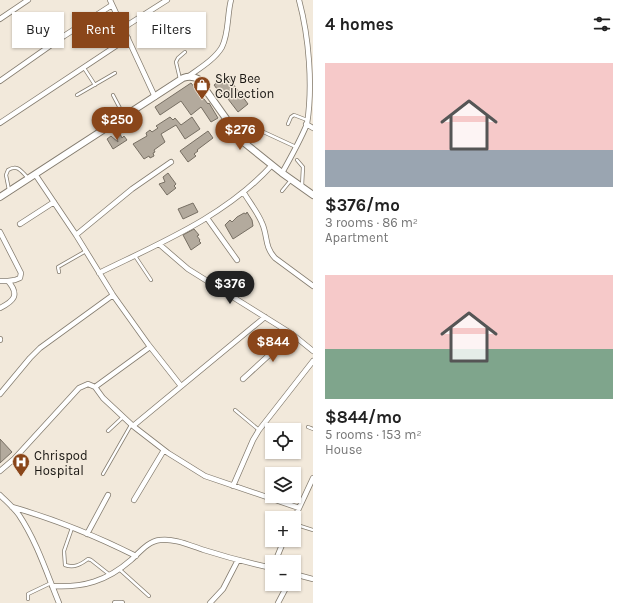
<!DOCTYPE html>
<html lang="en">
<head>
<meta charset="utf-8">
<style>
  :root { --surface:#fff; --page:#f6f6f6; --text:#222; --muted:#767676; --accent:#8a461a }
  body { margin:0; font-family:Karla,sans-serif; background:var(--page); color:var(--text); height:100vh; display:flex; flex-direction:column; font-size:15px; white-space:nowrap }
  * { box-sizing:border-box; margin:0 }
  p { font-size:13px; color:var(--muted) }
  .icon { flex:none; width:22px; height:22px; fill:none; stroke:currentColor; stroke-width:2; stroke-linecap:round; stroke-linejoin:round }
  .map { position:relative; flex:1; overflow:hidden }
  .side { display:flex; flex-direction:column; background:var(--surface); width:312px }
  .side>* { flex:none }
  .hud { position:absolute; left:12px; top:12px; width:241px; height:36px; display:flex; gap:8px }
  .fabs { position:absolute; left:265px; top:423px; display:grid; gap:8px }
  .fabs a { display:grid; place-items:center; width:36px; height:36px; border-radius:0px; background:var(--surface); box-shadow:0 1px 3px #0004; font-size:20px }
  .price { position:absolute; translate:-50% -34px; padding:0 9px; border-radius:14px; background:var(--accent); color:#fff; font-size:13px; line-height:26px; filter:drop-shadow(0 1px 2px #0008) }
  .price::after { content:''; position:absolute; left:50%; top:24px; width:12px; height:9px; margin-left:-6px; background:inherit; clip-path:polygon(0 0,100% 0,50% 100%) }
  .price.active { background:#222; color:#fff }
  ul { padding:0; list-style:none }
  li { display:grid; align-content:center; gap:8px; height:212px; padding:0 12px }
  li span { display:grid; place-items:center; height:124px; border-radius:0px; color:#555 }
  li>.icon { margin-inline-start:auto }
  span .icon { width:72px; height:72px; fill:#fffc; stroke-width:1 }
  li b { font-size:17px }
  h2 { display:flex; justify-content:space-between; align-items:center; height:48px; padding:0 12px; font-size:17px }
  .tag { padding:0 14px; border-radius:0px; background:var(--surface); box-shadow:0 1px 3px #0004; font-size:14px; line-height:36px }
  .tag.active { background:var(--accent); color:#fff }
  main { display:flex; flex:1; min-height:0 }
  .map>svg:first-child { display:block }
  .building { fill:#b3aa9d; stroke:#776f63 }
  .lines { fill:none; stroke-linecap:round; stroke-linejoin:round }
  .service-casing { stroke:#857d70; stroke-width:4 }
  .minor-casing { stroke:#857d70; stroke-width:6 }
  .tertiary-casing { stroke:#857d70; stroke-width:8 }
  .service { stroke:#fff; stroke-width:2.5 }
  .minor { stroke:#fff; stroke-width:4.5 }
  .tertiary { stroke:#fff; stroke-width:6 }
  .labels { text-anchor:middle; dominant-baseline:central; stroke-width:3; stroke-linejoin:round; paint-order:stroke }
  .poi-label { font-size:13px; fill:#191612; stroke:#f2e9db; text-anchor:start }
</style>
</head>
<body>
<main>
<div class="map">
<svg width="313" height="603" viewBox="0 0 313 603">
  <rect width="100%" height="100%" fill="#f2e9db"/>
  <!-- building -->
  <path class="building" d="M228,77L248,104L238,112L225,95L223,97L214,85L219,81L222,84Z
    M191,83L208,104L209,103L218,118L211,122L201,107L191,115L181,101L160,115L155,107Z
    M170,117L173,120L175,118L181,125L192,117L200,129L185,139L176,125L161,134L165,142L154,150L155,152L153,153L154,156L150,158L149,156L144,159L133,144L147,136L146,133L150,130L152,132L158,128L156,126Z
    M208,131L213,138L197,150L198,151L194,154L196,156L188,162L180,151Z
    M119,132L122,138L124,136L127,140L113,149L107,139L111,136L118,142L116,134Z
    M168,173L176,184L174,186L176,188L167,195L159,184L165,182L163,177Z
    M193,203L198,212L183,219L178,209Z
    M247,212L252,220L253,226L233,239L225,225L230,220L232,222L237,217L244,213L246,214Z
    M194,229L199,235L197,236L200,240L199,241L201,243L191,250L183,235Z
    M0,439L12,452L0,463Z"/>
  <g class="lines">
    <defs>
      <path id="service" d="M84,68L95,85
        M180,79L176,62L178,58L185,52
        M77,95L115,73
        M113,95L124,116
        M288,124L291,117L294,115L307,120
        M257,129L296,147
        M297,160L303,167L302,186
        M9,190L6,175L8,170C18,164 21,171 28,178
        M282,191L291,180
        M135,256L151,280
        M59,272L58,267L86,251
        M235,410L259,430
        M308,427L313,429
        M108,431L123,417
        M103,474L131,425
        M294,524L313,530
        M72,528L64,551L65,565C74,568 80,565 88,559L91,560L110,575
        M119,569L149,596
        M28,599V594L51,583"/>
      <path id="minor" d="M110,0L155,97
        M0,19L28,0
        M123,28L167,0
        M189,76C200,68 215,59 222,47C229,33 227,15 231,0
        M0,81L64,36L112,5
        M0,123L128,38
        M306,124L313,128
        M282,173C291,157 300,141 307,124C313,86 309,37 299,0
        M35,174L76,235L113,295L148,344L181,386
        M244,193C250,203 258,213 262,223C268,236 264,246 275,258L313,286
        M207,218L237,260
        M20,224L54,202
        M0,232L21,273L20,278L15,280L8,281
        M76,235L132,189L171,162
        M159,244L188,269L292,334L313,351
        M99,273C160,243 226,216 272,165
        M0,281H8C20,295 14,301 0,308
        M0,340V339
        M243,379L292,334
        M95,387L150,347
        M0,394L30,358L40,348L113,295
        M133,426L265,317
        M0,471L14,459L79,388L88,384L95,387L103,398L133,426L168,453L205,476L299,508
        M233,486L253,440L259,430L313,361
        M0,495C7,502 14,508 19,515C37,542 47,574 59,603
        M134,500L164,450
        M12,507C55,519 96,536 136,556
        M294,519L313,478
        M87,534L108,495
        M275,562L284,540
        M294,574L313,579
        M52,586C83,588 107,581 131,560C139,553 148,541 160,540C175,538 191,546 204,550C226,557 249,563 272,568
        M115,603H122
        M210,603L223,589L238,560
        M278,603L288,584"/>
      <path id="tertiary" d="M0,197L183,78C189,76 193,76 198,79L242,141L282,173L313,195"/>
    </defs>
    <!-- service casing -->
    <use href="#service" class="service-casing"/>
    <!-- minor casing -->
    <use href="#minor" class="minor-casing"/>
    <!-- tertiary casing -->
    <use href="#tertiary" class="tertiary-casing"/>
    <!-- service -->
    <use href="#service" class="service"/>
    <!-- minor -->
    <use href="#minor" class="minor"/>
    <!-- tertiary -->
    <use href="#tertiary" class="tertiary"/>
  </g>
  <!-- icons -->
  <defs>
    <symbol id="shop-pin" viewBox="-11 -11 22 30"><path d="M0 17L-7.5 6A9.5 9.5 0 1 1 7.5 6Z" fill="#8a461a" stroke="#f2e9db"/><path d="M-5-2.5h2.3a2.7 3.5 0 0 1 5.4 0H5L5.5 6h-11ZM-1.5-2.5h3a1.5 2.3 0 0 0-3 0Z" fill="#fff"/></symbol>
    <symbol id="hospital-pin" viewBox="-11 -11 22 30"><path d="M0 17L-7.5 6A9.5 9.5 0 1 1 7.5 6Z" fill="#8a461a" stroke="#f2e9db"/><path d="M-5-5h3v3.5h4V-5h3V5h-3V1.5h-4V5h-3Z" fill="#fff"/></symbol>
  </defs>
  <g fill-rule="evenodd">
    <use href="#shop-pin" x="192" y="75" width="20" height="27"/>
    <use href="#hospital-pin" x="11" y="452" width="20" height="27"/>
  </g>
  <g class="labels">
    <!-- poi labels -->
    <g class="poi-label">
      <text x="215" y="78">Sky Bee<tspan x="215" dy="15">Collection</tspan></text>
      <text x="34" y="455">Chrispod<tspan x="34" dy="15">Hospital</tspan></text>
    </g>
  </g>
</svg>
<div class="fabs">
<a><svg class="icon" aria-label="locate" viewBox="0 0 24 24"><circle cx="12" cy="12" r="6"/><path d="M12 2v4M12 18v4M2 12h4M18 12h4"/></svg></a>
<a><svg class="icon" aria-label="layers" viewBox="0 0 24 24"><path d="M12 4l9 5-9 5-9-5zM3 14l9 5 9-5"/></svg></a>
<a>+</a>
<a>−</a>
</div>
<b class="price" style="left:117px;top:141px">$250</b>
<b class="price" style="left:240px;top:151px">$276</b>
<b class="price active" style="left:230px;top:305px">$376</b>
<b class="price" style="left:273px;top:363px">$844</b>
<div class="hud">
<a class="tag">Buy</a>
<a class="tag active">Rent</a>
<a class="tag">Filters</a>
</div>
</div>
<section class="side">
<h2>4 homes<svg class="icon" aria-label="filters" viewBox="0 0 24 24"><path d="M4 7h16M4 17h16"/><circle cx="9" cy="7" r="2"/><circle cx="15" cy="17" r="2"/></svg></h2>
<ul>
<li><span style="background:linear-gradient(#f6c9c9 70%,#9aa5b1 0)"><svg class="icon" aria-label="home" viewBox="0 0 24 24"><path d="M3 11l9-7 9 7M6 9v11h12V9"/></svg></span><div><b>$376/mo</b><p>3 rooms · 86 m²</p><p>Apartment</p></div></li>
<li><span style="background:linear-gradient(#f6c9c9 60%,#7fa58c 0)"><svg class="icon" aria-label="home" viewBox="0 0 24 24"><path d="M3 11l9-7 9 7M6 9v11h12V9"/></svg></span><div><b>$844/mo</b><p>5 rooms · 153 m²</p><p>House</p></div></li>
</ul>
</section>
</main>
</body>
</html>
